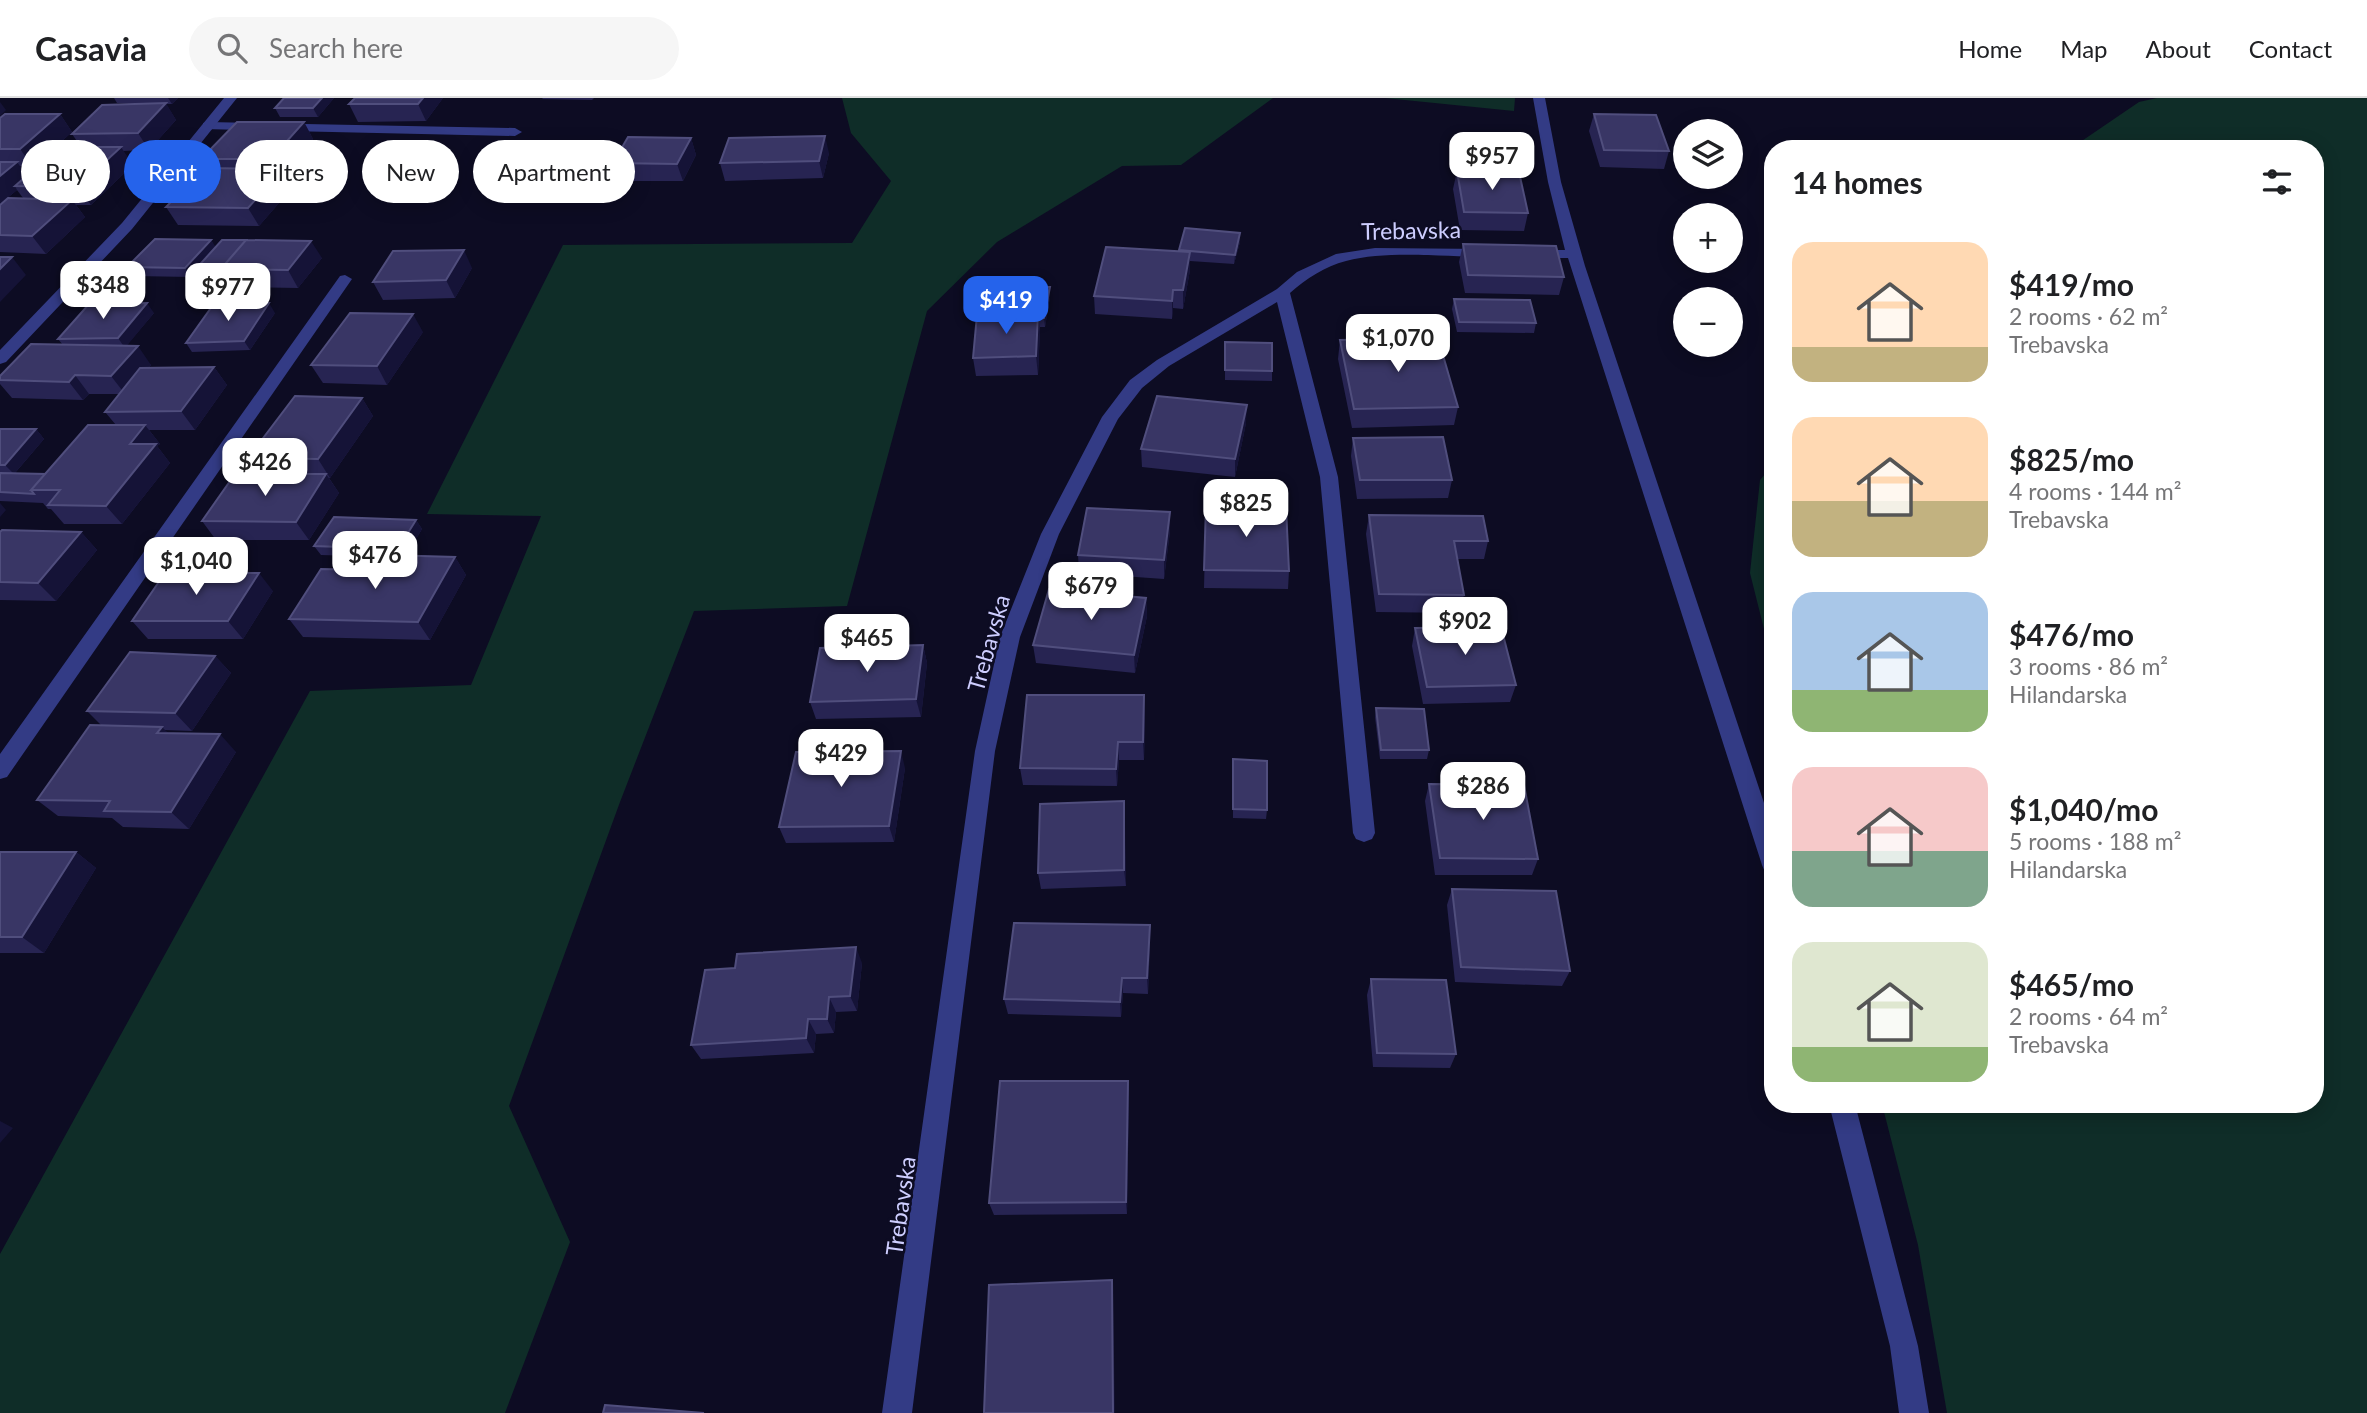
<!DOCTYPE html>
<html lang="en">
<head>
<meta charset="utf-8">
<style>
  :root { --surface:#fff; --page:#f6f6f6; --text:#202124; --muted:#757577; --line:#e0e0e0; --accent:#2563eb }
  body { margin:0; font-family:Lato,sans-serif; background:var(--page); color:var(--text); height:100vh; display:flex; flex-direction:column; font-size:26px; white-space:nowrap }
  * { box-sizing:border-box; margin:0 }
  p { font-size:23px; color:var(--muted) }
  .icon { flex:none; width:38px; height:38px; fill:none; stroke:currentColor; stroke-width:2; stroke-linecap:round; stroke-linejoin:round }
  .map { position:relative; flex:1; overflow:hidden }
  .side { position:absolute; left:1764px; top:42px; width:560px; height:973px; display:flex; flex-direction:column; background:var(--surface); border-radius:28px; box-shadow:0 4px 18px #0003 }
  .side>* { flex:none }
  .banner { position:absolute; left:21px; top:42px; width:665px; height:63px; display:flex; gap:14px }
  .buttons { position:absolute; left:1673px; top:21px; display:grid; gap:14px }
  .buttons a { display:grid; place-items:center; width:70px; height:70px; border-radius:50%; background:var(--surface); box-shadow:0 4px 18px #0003; font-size:35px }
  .price { position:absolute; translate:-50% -60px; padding:0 16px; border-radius:14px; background:#fff; color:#222; font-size:23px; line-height:46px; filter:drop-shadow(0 2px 4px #0008) }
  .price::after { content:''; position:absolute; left:50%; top:42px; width:21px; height:16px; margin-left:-10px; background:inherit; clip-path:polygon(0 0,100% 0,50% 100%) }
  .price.selected { background:var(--accent); color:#fff }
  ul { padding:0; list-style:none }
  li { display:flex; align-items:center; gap:21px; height:175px; padding:0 28px }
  li span { display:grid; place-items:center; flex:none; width:196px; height:140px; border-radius:21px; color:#555 }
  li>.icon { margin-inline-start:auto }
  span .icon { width:84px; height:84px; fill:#fffc; stroke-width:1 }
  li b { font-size:30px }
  h2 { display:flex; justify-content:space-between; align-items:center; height:84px; padding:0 28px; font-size:30px }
  .tag { padding:0 24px; border-radius:32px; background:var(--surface); box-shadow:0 4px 18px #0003; font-size:24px; line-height:63px }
  .tag.selected { background:var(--accent); color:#fff }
  header { display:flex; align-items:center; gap:42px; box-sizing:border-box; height:98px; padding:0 35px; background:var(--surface); border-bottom:2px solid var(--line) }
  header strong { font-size:33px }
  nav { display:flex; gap:38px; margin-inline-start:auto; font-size:24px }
  .search { width:490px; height:63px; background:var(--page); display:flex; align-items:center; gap:18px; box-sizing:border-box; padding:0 24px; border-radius:38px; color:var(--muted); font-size:26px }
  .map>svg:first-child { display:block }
  .green { fill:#0f2d28 }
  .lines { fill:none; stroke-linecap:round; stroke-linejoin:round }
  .lane { fill:#333b85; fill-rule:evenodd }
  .street { fill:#333b85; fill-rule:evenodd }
  .wall { fill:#272452 }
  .shaded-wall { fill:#151337 }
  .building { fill:#393665; stroke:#504e7d; stroke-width:2 }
  .labels { text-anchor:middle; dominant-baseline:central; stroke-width:5; stroke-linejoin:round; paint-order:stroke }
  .street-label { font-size:23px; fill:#ceceff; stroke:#0d0c23 }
</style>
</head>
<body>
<header>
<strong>Casavia</strong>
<div class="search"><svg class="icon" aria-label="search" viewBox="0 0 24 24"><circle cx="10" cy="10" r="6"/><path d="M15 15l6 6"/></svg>Search here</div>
<nav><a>Home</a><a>Map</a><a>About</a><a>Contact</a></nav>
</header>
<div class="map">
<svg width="2367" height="1315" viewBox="0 0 2367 1315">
  <rect width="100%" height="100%" fill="#0d0c23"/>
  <!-- green -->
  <path class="green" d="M842,0H1273L1181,67L1122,68L997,144L927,213L847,508L694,513L620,704L509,1008L570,1144L505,1315H0V1156L310,593L471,587L541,418L427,416L563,147L852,145L891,83L851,35Z
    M1385,0H1515L1514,13Z
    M2157,0H2367V1315H1947L1918,1147L1882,1006H2315V51H2070L2139,4Z
    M1773,367V567L1750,475L1760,382Z"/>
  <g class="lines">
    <!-- lane -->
    <path class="lane" d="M208,24L515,30L522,34L515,38L203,31V25Z"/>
    <!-- street -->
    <path class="street" d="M224,0H237L132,131L6,264L0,266V252L122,125Z
      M1533,0H1545L1561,84L1585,168L1773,732V776L1765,774L1762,767L1568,160H1530L1523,156L1530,152H1565L1548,84Z
      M1375,150L1487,151L1494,155L1487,159C1444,159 1388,152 1346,163C1325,168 1306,181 1290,195L1338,379L1375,735L1372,741L1364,744L1356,741L1353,735L1320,379L1277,204L1169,268L1142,290L1118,321L1059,436L1020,539L995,653L912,1315H882L975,653L1000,539L1041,436L1102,319L1130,282L1157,262L1277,191L1297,174L1336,156Z
      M345,177L352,181L7,679L0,681V656L340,178Z
      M1829,1006H1855L1918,1248L1929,1315H1899L1890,1248Z"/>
  </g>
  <!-- wall -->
  <path class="wall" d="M114,0H178L172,6H166L176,22L149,52L123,53L133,67L91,107H76L85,119L46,156L0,154V107L23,100L17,92L0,106V20L60,16L72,34L33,69L20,68L27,78L81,49L72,36L146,6L117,5Z
    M284,0H334L318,19H280L275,10Z
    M355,0H443L426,23L358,24L349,6Z
    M542,0H594L592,2L543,1Z
    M1594,16L1669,53L1664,71L1600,69L1589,33Z
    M304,24L313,41L289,69H265L264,71H283L293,89L259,128L178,127L166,109L207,70L201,61Z
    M691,40L696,57L683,83H620L613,65Z
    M829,55L823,80L725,83L720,65Z
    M1457,73L1528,115L1524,133L1460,132L1453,91Z
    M211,142L215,149L322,160L298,190L233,189L227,181L225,182H200L195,175L191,179L134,178L127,169Z
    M1240,144L1234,166L1190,163V172L1183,211L1173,210L1172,221L1095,216L1094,198L1179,153Z
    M1463,146L1564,179L1559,197L1465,195L1459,164Z
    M472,170L455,200L383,202L373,184Z
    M1050,199L1045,229H1040L1038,277L976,278L973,260L1002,217Z
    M1454,201L1536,225L1534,235L1457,234L1452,211Z
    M154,215L126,248L151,267L148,270L214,269L227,287L195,332H149L160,346L157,348L170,365L122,426H64L51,411H48L43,405L0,403V331H36L44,341L15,375L45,376L116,327L105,314L119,296H89L83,302L12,300L0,286V278L63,247L58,241Z
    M275,215L250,252L192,254L186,245Z
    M423,234L387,287L323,285L311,267Z
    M1340,242L1458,309L1454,327L1352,330L1338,261Z
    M1225,244L1272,273V283L1225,282Z
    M362,300L373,318L330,380H329L339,395L309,442H216L202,423L260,376L248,360Z
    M1246,325L1235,379L1142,369L1141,351Z
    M1353,340L1452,382L1448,400L1357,401L1351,358Z
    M1206,407L1289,473L1288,491L1204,490Z
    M1170,414V433L1164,481L1079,475L1078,457Z
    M1369,417L1488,443L1484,461H1457L1464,497L1460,515L1376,514L1366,436Z
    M416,422L422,431L406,458L455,459L466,477L430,542L303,539L289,521L375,472L383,459L321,457L314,448Z
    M0,434H81L97,452L56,503L0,502Z
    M273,493L243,541H148L132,523Z
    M1146,500L1147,518L1135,575L1036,565L1033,547Z
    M1415,530L1516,587L1510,604L1423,606L1412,548Z
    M923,547L927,565L921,619L816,621L810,604Z
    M215,558L231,575L192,633L164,632L168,635L236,654L189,731L123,729L112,720L58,718L37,702L102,628L87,613Z
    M1376,610L1429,652L1427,661H1380L1375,619Z
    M1145,615L1144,662H1119L1117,688L1023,687L1020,670Z
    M905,670L894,744L786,745L779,729Z
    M1233,670L1267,712L1266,721L1233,720Z
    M1429,686L1538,761L1532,777H1435L1425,703Z
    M1124,703L1126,788L1041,791L1038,775Z
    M0,754H76L96,770L44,855H0Z
    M1452,791L1570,873L1562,888L1455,884L1447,807Z
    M1150,843L1148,896L1123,895L1121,919L1008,916L1004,901Z
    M862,865L857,913L836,914L834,935L816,936L814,955L701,961L691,947Z
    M1371,881L1456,956L1450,970L1373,969L1367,897Z
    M1128,983L1129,996L1127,1116L994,1117L989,1105Z"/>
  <!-- shaded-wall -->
  <path class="shaded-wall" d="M168,0H178L172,6Z
    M322,0H334L318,19L313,10Z
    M423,0H443L426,23L418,6Z
    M0,4L6,12L0,18Z
    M166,5L176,22L149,52L138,35Z
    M60,16L72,34L33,69L20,51Z
    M304,24L313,41L289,69L279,52Z
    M825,38L829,55L823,80L819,63Z
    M691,40L696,57L683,83L677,66Z
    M121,49L133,67L91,107L78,89Z
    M255,52L265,69L257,79L247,61Z
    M17,64L30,82L15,88L17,92L0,106V78Z
    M283,71L293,89L259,128L248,110Z
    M72,102L85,119L46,156L32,138Z
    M1240,135V144L1234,166L1235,157Z
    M211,142L217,151L194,173L195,175L191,179L185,170Z
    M311,143L322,160L298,190L288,172Z
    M464,152L472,170L455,200L446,182Z
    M1190,154V172L1183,211V192Z
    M12,159L26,177L0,204V171Z
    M221,171L227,181L225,182L219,173Z
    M1050,189V199L1045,229L1044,220Z
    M1173,192V210L1172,221V203Z
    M147,205L154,215L125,250L118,240Z
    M269,205L275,215L250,252L244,243Z
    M413,216L423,234L387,287L377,268Z
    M1038,216L1040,234L1038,277L1036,258Z
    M138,248L151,267L125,296L111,278Z
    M214,269L227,287L195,332L181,313Z
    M75,277L89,296L83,302L69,284Z
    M362,300L373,318L330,380L318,361Z
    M1247,307L1246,325L1235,379V361Z
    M145,327L160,346L157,348L170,365L122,426L106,408L130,346Z
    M36,331L44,341L14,376L5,367Z
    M326,376L339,395L309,442L296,424Z
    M0,405L6,412L0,419Z
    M1170,414V433L1164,481V462Z
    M416,422L422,431L405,460L398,451Z
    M81,434L97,452L56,503L38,485Z
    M455,459L466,477L430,542L418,524Z
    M259,475L273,493L243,541L228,523Z
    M1146,500L1147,518L1135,575L1134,557Z
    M923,547L927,565L921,619L916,601Z
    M215,558L231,575L192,633L175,615Z
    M1144,597L1145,615L1144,662L1143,644Z
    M162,629L179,646L157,635Z
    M220,636L236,654L189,731L171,714Z
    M1118,644L1119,662L1117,688L1116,671Z
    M901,653L905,670L894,744L889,728Z
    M1124,703L1125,720L1126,788L1124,772Z
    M76,754L96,770L44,855L22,839Z
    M1150,827V843L1148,896L1147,880Z
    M856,849L862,865L857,913L850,898Z
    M1122,880L1123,895L1121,919L1120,904Z
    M829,899L836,914L834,935L827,921Z
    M808,921L816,936L814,955L806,940Z
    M1128,983L1129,996L1127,1116L1126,1104Z
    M0,1023L13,1030L0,1045Z
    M1112,1182L1113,1193L1115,1315H1113Z"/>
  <!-- building -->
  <path class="building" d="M284,0H322L313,10H275Z
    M355,0H423L418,6H349Z
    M166,5L138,35L72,36L102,7Z
    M5,16H60L20,51H0V20Z
    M1594,16L1656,17L1669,53L1604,52Z
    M237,24H304L279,52H255L247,61H201Z
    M825,38L819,63L720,65L729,40Z
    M628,39L691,40L677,66L613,65Z
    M59,49H121L78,89L15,88Z
    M0,64H17L0,78Z
    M204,70L283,71L248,110L166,109Z
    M1457,73L1519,74L1528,115L1464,114Z
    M8,100L72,102L32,138L0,137V107Z
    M1185,130L1240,135L1235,157L1179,152Z
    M155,141L211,142L185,170L127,169Z
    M222,142H246L219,173H194Z
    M246,142L311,143L288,172L221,171Z
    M1463,146L1556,148L1564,179L1468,177Z
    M1106,149L1190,154L1183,192H1173L1172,203L1094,198Z
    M464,152L446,182L373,184L393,153Z
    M0,159H12L0,171Z
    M1007,189H1050L1044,220H1039L1038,216L1002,217Z
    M1454,201L1530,202L1536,225L1459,224Z
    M147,205L118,240L58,241L89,206Z
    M269,205L244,243L186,245L213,207Z
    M350,215L413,216L377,268L311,267Z
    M1038,216L1036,258L973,260L977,217Z
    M1438,240L1458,309L1354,311L1340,242Z
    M1225,244L1272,245V273L1225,272Z
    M31,246L138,248L111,278L75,277L69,284L0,282V278Z
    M214,269L181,313L105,314L140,270Z
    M295,298L362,300L318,361L248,360Z
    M1157,298L1247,307L1235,361L1141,351Z
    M88,327H145L130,346H156L106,408L48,407L60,392H31Z
    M0,331H36L5,367H0Z
    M1443,339L1452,382H1360L1353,340Z
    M0,375L45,376L31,392L34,396L0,394Z
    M235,376H326L296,424L202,423Z
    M1206,407L1286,409L1289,473L1204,472Z
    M1087,410L1170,414L1164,462L1078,457Z
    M1369,417L1483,418L1488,443H1454L1464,497L1379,496Z
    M334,419L416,422L398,451L314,448Z
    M2,432L81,434L38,485L0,484V434Z
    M385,457L455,459L418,524L289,521L321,471L375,472Z
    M165,475H259L228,523H132Z
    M1049,491L1146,500L1134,557L1033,547Z
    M1501,529L1516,587L1427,589L1415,530Z
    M923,547L916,601L810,604L820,550Z
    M130,554L215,558L175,615L87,613Z
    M1027,597H1144L1143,644H1118L1116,671L1020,670Z
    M1376,610L1424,611L1429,652H1381Z
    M90,627L162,629L157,635L220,636L171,714L104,713L110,703L37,702Z
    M901,653L889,728L779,729L796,654Z
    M1233,661L1267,663V712L1233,711Z
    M1429,686L1524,687L1538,761L1440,760Z
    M1124,703V772L1038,775L1040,706Z
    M0,754H76L22,839H0Z
    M1452,791L1556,793L1570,873L1461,869Z
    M1014,825L1150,827L1147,880H1122L1120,904L1004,901Z
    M856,849L850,898L829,899L827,921H808L806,940L691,947L705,872L735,870L737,856Z
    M1371,881L1446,882L1456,956L1377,955Z
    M1000,983H1128L1126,1104L989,1105Z
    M1112,1182L1113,1315H984L989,1187Z
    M605,1307L704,1315H603Z"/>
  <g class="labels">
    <!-- street labels -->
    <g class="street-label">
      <text transform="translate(1411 132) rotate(-1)">Trebavska</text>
      <text transform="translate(988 545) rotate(-74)">Trebavska</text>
      <text transform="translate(900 1108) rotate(-82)">Trebavska</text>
    </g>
  </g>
</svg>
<div class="buttons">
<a><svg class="icon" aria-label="layers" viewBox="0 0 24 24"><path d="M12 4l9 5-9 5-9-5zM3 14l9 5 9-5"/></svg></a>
<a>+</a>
<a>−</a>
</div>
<b class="price" style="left:1492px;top:94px">$957</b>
<b class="price" style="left:103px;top:223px">$348</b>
<b class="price" style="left:228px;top:225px">$977</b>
<b class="price selected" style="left:1006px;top:238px">$419</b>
<b class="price" style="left:1398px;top:276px">$1,070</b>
<b class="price" style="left:265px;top:400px">$426</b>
<b class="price" style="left:1246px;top:441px">$825</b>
<b class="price" style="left:375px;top:493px">$476</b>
<b class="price" style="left:196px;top:499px">$1,040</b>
<b class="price" style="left:1091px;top:524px">$679</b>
<b class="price" style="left:1465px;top:559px">$902</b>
<b class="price" style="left:867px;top:576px">$465</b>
<b class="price" style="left:841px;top:691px">$429</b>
<b class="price" style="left:1483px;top:724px">$286</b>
<div class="banner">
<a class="tag">Buy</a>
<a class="tag selected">Rent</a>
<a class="tag">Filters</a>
<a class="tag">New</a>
<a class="tag">Apartment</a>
</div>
<section class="side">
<h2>14 homes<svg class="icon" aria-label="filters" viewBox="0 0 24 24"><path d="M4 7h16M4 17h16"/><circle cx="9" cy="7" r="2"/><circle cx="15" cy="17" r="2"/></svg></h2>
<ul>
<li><span style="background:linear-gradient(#ffd9b3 75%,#c2b280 0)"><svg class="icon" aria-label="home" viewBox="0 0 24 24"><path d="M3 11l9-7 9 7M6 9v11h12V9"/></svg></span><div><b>$419/mo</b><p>2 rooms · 62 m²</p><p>Trebavska</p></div></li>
<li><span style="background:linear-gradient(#ffd9b3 60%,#c2b280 0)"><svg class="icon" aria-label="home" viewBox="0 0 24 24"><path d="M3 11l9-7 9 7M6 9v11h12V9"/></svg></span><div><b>$825/mo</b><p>4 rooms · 144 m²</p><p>Trebavska</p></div></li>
<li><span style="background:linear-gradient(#a9c7e8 70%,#8fb573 0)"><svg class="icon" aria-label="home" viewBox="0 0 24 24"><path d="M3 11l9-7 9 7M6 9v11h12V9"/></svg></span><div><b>$476/mo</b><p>3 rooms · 86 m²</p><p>Hilandarska</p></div></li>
<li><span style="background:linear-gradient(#f6c9c9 60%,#7fa58c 0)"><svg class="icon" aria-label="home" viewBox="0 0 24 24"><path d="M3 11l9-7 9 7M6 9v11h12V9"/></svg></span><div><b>$1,040/mo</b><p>5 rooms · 188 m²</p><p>Hilandarska</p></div></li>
<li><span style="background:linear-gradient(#dfe7d0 75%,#8fb573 0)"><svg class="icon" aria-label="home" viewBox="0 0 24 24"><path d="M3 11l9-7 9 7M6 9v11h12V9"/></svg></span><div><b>$465/mo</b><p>2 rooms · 64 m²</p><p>Trebavska</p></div></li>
</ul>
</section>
</div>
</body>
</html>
